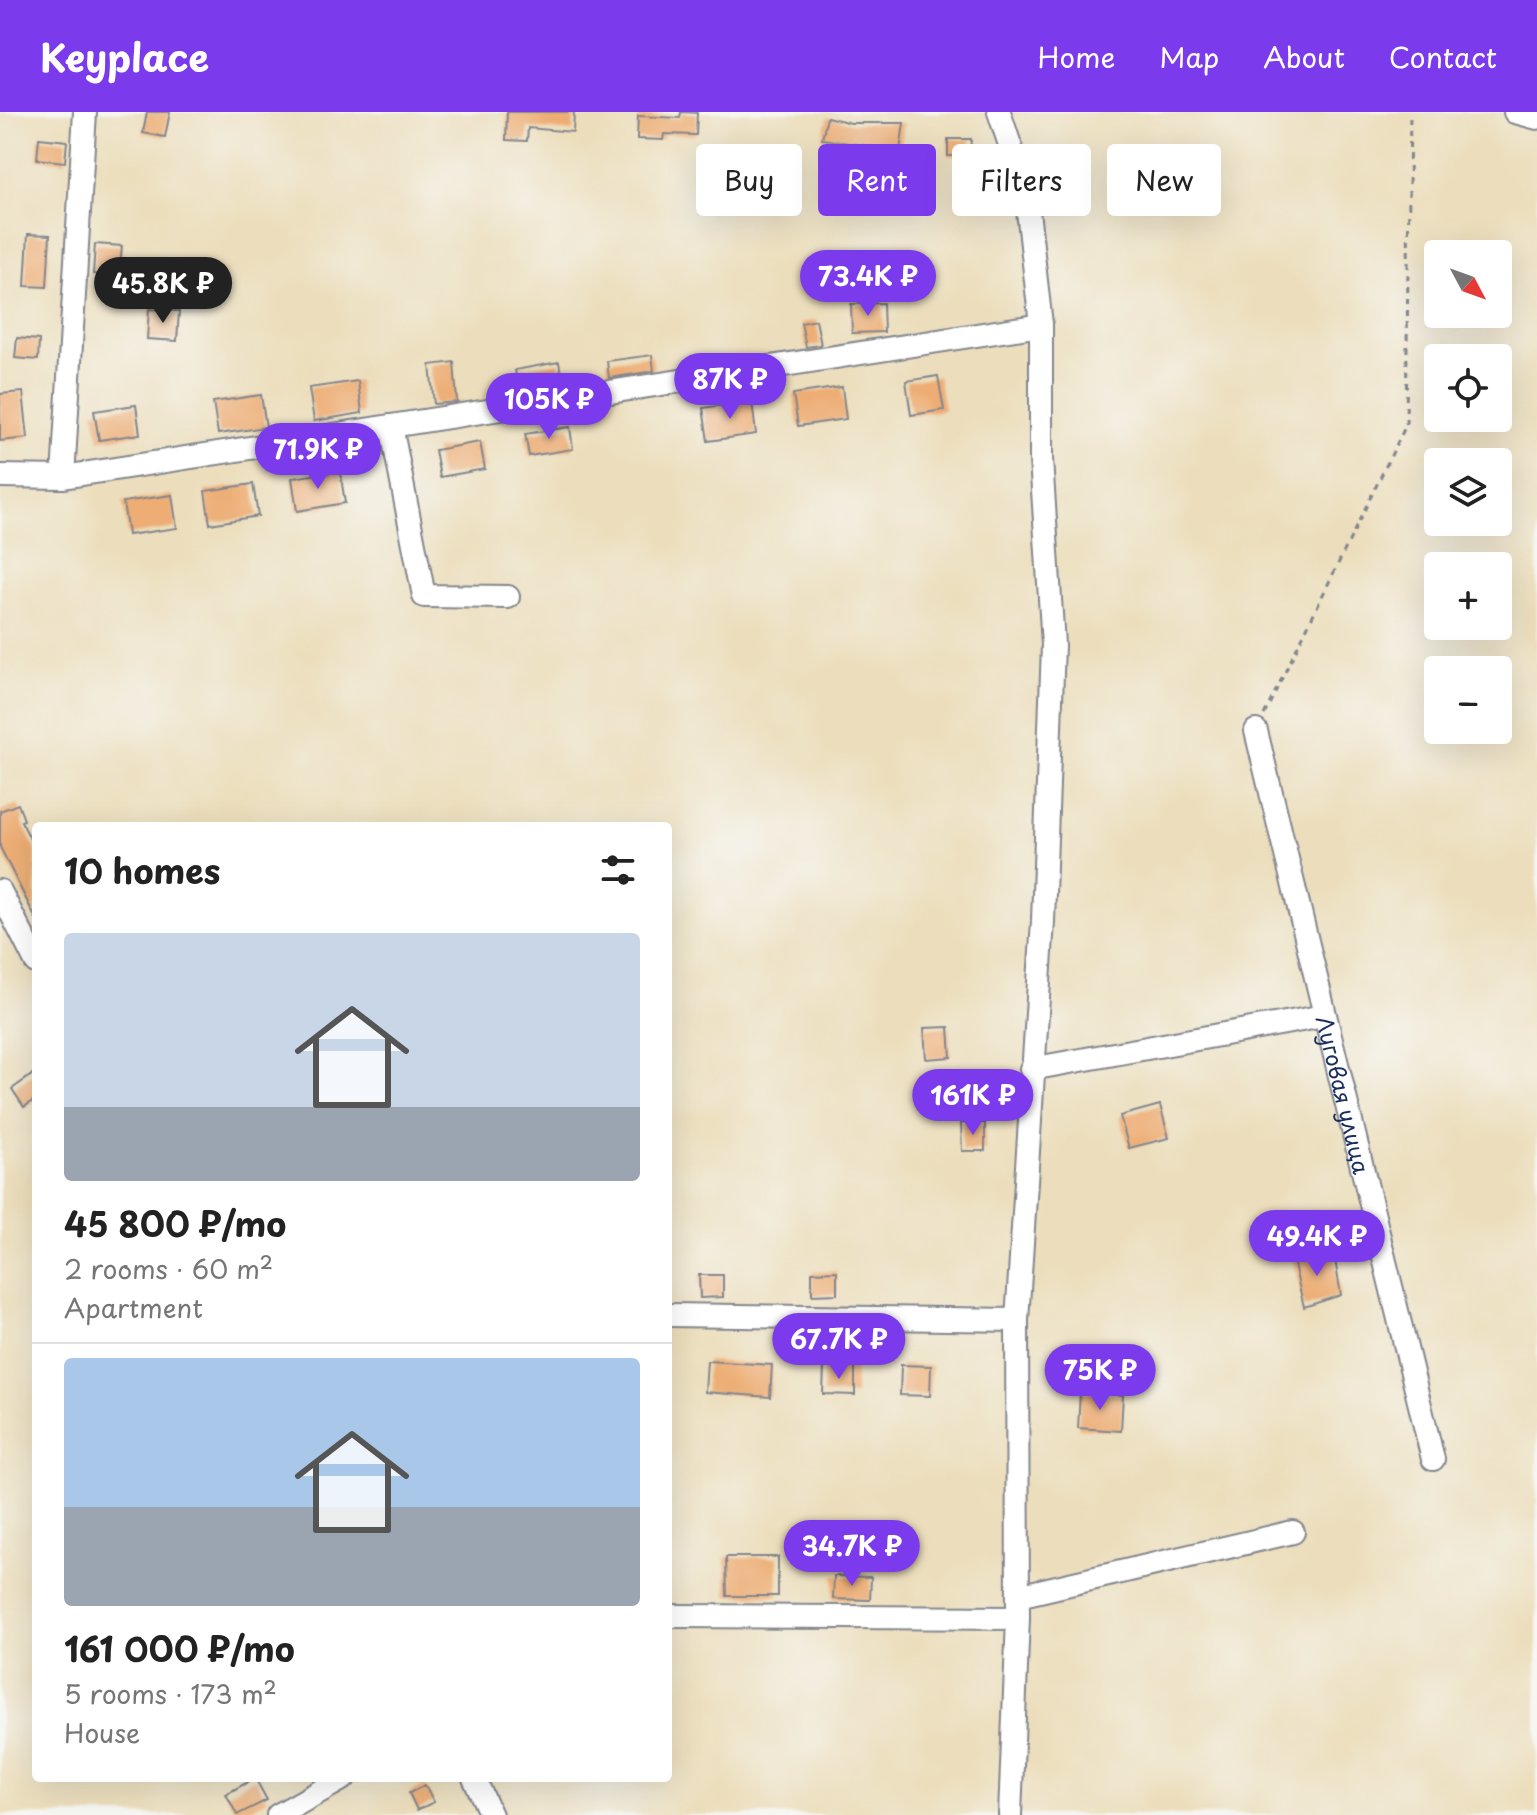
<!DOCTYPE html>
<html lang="en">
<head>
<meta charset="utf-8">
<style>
  :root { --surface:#fff; --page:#f2f2f2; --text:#222; --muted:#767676; --line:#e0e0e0; --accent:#7c3aed }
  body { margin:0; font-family:"Playpen Sans",sans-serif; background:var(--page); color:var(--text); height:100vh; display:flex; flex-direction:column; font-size:30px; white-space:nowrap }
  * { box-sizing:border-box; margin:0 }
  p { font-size:26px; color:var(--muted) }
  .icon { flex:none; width:44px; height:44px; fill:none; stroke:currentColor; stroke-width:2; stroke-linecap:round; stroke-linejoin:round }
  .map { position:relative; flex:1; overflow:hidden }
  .details { position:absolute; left:32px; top:710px; width:640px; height:960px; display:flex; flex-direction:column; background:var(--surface); border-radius:8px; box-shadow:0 8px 32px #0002 }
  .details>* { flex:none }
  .hud { position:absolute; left:696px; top:32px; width:720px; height:72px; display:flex; gap:16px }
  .needle { width:52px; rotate:131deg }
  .fabs { position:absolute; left:1424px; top:128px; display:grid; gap:16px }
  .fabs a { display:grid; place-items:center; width:88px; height:88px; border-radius:8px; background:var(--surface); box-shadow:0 8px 32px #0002; font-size:40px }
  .price { position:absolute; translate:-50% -68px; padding:0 18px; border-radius:28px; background:var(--accent); color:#fff; font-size:26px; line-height:52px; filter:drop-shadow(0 2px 4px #0008) }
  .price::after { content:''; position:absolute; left:50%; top:48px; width:24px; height:18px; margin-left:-12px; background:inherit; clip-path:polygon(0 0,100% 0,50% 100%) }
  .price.active { background:#222; color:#fff }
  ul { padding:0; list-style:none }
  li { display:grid; align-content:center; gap:16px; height:424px; padding:0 32px }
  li+li { border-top:2px solid var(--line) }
  li span { display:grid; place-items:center; height:248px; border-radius:8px; color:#555 }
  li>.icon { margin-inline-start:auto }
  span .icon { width:144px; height:144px; fill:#fffc; stroke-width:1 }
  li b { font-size:34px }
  h2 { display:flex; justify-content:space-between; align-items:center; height:96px; padding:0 32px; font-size:34px }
  .chip { padding:0 28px; border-radius:8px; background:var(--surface); box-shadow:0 8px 32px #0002; font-size:28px; line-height:72px }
  .chip.active { background:var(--accent); color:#fff }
  header { display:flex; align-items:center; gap:48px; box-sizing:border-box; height:112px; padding:0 40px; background:var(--accent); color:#fff }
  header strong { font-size:38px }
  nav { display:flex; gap:44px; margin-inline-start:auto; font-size:28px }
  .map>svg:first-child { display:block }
  .building { fill:#edad75 }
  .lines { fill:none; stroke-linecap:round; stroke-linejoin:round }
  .minor-casing { stroke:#84868d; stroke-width:26 }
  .path { stroke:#84868d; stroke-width:3; stroke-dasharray:6 6; stroke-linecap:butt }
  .minor { stroke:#fff; stroke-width:22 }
  .labels { text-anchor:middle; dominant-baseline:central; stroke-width:7; stroke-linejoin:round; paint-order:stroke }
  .street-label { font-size:22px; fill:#1b2f5e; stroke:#f6f6f2 }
</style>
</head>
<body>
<header>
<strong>Keyplace</strong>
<nav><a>Home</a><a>Map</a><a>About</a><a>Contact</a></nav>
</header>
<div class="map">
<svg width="1537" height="1703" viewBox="0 0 1537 1703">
  <rect width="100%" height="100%" fill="#f6f6f2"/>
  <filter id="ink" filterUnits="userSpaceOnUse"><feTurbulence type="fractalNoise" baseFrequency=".0125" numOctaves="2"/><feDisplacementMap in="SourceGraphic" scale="16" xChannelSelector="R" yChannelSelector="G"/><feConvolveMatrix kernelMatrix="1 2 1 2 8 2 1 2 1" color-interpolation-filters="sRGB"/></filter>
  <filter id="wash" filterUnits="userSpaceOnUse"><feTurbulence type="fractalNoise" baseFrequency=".006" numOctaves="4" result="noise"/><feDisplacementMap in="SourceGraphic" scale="32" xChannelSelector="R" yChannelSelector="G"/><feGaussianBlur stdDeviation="1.8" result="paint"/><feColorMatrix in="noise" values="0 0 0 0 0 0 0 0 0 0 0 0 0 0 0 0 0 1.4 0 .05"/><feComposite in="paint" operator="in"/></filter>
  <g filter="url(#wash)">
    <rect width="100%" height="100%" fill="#ecdebc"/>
    <g id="blocks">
      <!-- building -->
      <path class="building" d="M147,0H170L165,25L143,21Z
        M507,0H574L573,20L528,16L527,29L506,28Z
        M681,0L697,1L696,23L664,22L663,28L637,27L638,4L680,6Z
        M827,5L851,11H904L900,39L822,27Z
        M39,26L67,29L65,50L37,47Z
        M948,27H971L970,44H948Z
        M28,122L50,123L47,175L25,174Z
        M95,132L122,134L119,164L93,162Z
        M883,191L884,220L852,221L851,192Z
        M149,197L179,199L177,229L147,227Z
        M816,208L821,233L806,235L801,211Z
        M17,226L39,228L38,248L15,246Z
        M652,243L654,259L609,266L607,249Z
        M454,250L457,290L434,292L430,253Z
        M559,250L563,273L519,280L515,258Z
        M938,264L944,298L911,303L906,269Z
        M358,269L362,301L314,309L309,276Z
        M842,275L846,307L798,314L793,282Z
        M23,280L28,326L0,329V282Z
        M261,283L266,315L218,322L213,290Z
        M752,289L756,322L708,329L703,296Z
        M136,293L140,322L99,328L94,299Z
        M570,315L573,337L529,344L525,322Z
        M480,330L485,357L440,365L435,338Z
        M340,359L345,391L297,399L292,366Z
        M253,372L258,404L210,412L205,379Z
        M172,383L177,416L128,423L123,390Z
        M18,692L24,708L21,709L36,738V807L0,735V699Z
        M949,915L951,945L926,947L924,916Z
        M36,960V987L24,995L12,977Z
        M1160,993L1169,1026L1129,1036L1120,1004Z
        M961,1011H985V1039H962Z
        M1310,1139L1314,1145L1334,1142L1341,1183L1304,1195L1292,1144Z
        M837,1159V1182L812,1183V1160Z
        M699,1163H723V1185L700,1186Z
        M707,1249L772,1253L770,1285L705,1280Z
        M901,1253L931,1254L930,1284L900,1283Z
        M824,1254L855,1255V1283L823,1282Z
        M1080,1280L1123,1283L1121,1319L1078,1316Z
        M726,1445H778V1484H727Z
        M834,1464L871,1465L870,1488L833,1487Z
        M255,1666L267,1688L237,1703L226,1682Z
        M425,1673L434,1690L417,1698L409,1681Z"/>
    </g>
  </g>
  <g filter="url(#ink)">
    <use href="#blocks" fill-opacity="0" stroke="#84868d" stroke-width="2"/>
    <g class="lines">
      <defs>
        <g id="minor">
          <path d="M999,0L1026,81L1041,213V347L1053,533L1043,809L1017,1208L1018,1506L1010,1703"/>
          <path d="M1515,0L1537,6"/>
          <path d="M391,314L424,484L508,485"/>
          <path d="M0,364L63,365L1041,213"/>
          <path d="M63,365L85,0"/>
          <path id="s1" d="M1256,619L1433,1347"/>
          <path d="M0,779L36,850"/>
          <path d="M1031,957L1324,904"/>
          <path d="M668,1203L1017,1208"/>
          <path d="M1018,1484L1293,1420"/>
          <path d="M668,1504L1018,1506"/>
          <path d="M474,1666L491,1703"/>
          <path d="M278,1703L344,1666"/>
        </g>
      </defs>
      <!-- minor casing -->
      <use href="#minor" class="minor-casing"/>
      <!-- path -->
      <path class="path" d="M1264,603L1406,313L1410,0"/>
      <!-- minor -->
      <use href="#minor" class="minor"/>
    </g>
  </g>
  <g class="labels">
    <!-- street labels -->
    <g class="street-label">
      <text stroke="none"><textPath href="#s1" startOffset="374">Луговая улица</textPath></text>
    </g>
  </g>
</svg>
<div class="fabs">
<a><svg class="needle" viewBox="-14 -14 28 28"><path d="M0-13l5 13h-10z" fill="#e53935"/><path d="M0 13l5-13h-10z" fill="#767676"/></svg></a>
<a><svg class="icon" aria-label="locate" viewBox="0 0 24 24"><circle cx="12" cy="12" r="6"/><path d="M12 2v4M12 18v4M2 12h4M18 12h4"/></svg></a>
<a><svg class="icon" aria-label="layers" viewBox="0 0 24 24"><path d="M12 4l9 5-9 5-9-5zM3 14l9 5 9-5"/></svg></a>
<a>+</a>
<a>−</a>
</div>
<b class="price" style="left:868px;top:206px">73.4K ₽</b>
<b class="price active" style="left:163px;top:213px">45.8K ₽</b>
<b class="price" style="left:730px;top:309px">87K ₽</b>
<b class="price" style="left:549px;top:329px">105K ₽</b>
<b class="price" style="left:318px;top:379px">71.9K ₽</b>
<b class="price" style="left:973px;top:1025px">161K ₽</b>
<b class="price" style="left:1317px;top:1166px">49.4K ₽</b>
<b class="price" style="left:839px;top:1269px">67.7K ₽</b>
<b class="price" style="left:1100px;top:1300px">75K ₽</b>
<b class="price" style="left:852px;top:1476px">34.7K ₽</b>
<div class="hud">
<a class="chip">Buy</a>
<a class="chip active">Rent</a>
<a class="chip">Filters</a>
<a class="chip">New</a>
</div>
<section class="details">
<h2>10 homes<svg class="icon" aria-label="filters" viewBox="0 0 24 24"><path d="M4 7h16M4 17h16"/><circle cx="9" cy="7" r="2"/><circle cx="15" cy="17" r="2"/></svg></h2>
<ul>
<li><span style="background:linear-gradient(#c9d6e8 70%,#9aa5b1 0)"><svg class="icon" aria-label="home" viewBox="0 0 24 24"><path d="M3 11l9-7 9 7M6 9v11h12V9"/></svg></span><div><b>45 800 ₽/mo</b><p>2 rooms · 60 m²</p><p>Apartment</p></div></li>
<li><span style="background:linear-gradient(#a9c7e8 60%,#9aa5b1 0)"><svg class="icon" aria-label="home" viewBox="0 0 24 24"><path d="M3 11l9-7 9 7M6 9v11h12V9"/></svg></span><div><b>161 000 ₽/mo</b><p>5 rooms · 173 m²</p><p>House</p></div></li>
</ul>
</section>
</div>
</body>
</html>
